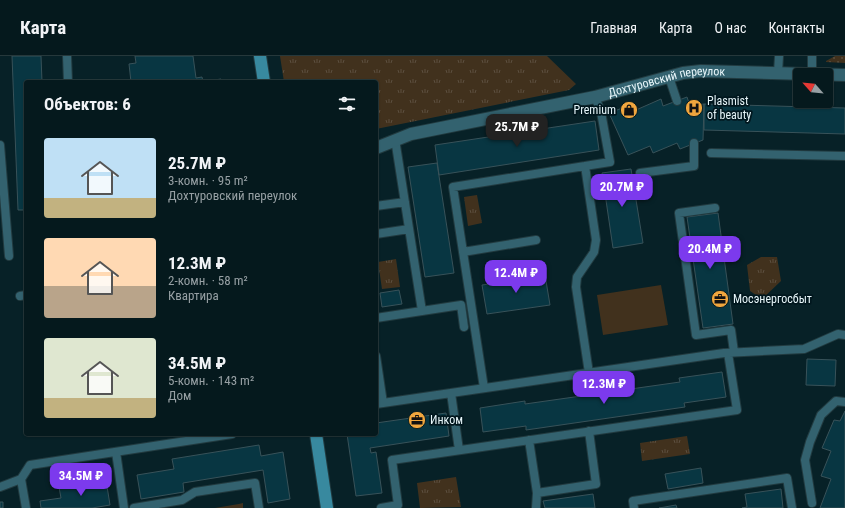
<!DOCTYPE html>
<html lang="ru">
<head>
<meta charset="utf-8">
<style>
  :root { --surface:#05191d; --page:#0e2226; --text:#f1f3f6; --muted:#97a0a4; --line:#26383b; --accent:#7c3aed }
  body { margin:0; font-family:"Roboto Condensed",sans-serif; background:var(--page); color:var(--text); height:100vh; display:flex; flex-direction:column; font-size:15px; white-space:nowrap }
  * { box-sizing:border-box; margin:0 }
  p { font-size:13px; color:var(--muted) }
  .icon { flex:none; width:22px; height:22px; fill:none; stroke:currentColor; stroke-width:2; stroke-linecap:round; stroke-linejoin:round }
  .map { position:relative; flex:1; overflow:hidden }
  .drawer { position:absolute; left:24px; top:24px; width:354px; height:356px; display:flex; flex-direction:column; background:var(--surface); border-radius:4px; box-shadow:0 1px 3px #0004,0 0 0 1px var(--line) }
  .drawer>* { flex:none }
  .needle { width:26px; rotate:297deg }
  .buttons { position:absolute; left:793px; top:12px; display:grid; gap:8px }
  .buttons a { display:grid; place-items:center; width:40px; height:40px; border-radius:4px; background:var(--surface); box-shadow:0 1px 3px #0004,0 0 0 1px var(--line); font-size:20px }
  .price { position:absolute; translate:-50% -34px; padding:0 9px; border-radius:8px; background:var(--accent); color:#fff; font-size:13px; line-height:26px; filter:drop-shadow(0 1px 2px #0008) }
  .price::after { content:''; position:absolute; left:50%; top:24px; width:12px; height:9px; margin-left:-6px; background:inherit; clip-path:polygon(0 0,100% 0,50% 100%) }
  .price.selected { background:#222; color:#fff }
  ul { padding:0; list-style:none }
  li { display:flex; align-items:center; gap:12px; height:100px; padding:0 20px }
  li span { display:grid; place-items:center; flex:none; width:112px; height:80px; border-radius:4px; color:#555 }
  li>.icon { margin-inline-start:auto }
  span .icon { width:48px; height:48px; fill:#fffc; stroke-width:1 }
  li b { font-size:17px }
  h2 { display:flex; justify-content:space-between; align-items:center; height:48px; padding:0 20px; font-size:17px }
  header { display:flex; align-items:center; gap:24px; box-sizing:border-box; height:56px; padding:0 20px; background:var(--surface); border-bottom:1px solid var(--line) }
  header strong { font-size:19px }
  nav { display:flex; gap:22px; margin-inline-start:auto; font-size:14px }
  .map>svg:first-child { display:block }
  .grass { fill:url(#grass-dots) }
  .park { fill:url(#park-tufts) }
  .pitch { fill:#41311d }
  .building { fill:#083642; stroke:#385259 }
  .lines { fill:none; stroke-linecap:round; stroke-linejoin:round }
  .lane-casing { stroke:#223b40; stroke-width:10 }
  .street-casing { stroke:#223b40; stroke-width:14 }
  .secondary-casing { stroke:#223b40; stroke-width:14 }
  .lane { stroke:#33626f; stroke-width:8 }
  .street { stroke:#33626f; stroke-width:12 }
  .secondary { stroke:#38899f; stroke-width:12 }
  .labels { text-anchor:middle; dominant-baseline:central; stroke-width:3.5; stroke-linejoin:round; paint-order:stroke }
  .street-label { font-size:12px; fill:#e7f6fa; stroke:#01171e }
  .poi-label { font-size:12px; fill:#e7f6fa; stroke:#01171e; text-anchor:start }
</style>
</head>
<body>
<header>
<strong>Карта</strong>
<nav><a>Главная</a><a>Карта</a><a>О нас</a><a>Контакты</a></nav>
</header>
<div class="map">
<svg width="845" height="452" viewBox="0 0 845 452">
  <defs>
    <pattern id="grass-dots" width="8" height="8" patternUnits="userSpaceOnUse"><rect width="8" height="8" fill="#41311d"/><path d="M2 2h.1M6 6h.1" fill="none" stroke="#5c4f3f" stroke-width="1.8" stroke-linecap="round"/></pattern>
    <pattern id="park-tufts" width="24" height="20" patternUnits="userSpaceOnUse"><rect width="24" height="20" fill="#41311d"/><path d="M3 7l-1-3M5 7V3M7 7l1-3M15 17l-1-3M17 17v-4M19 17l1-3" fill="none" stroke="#5c4f3f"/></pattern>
  </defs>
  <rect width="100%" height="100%" fill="#072127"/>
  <!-- grass -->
  <path class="grass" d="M835,0H845V7L826,6V5Z"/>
  <!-- park -->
  <path class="park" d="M280,0H547L576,28L569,34L376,73V26H284Z
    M477,139L482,167L468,170L464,141Z
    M761,201H777L781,225L762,243L750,235L747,209Z
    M396,203L400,231L382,233L378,206Z
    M687,380L690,398L642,405L640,387Z
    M456,421L461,451L420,452L417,427Z
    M243,447V452H215L239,448Z"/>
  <!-- pitch -->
  <path class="pitch" d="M661,229L668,269L603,279L597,239Z"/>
  <!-- building -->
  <path class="building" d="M12,0H41L42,26H26V154H18Z
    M135,0H193L196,22L202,21L203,26H131L129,8L136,7Z
    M221,23V26H209L208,25Z
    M687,41L690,50L704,48L703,84L680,93L677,87L653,97L650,90L628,99L609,57L633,48L636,54L661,43L663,50Z
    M704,48L845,52V78L704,74Z
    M595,65L599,94L439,119L435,89Z
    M437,107L454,217L425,221L408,111Z
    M631,113L643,187L613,192L602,117Z
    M718,157L733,268L703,272L687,161Z
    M518,217L519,223L545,219L550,249L487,258L482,229L510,225L509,219Z
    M399,234L402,248L382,251L380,237Z
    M24,252H26V271Z
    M807,303L836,304L835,330L806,329Z
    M722,316L726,341L684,347L685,351L526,374V370L483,376L480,352L525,345V348L680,326L679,322Z
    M845,355V452H820L831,423L821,420L831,395L822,392L834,364L840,365Z
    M446,357L449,380L370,392L371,397L376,396L382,437L356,440L347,378H376V367Z
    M37,378H58L37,380Z
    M259,389L261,400L283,396L290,443L268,447L263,414L183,427L184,436L141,443L137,419L174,413L172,403Z
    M701,412L703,427L668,433L665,418Z
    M106,424L110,449L92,452H41L40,445L61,442L59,431Z
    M781,433L783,452H742L747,451L745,438Z
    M593,438L595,452H545L543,445Z
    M0,446H3V452H0Z
    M676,449L677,452H659Z"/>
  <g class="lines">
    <defs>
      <path id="lane" d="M67,0L68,26
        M778,17L779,0
        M812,18V0
        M669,21L677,45
        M395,83L422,255
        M0,89L9,200
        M711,97L845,100
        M585,110L596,184L594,196L577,221L576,231L589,317
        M640,117L694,110V87
        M376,150L405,146
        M715,152L679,157L696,279L731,274L734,296
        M376,178L409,173
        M463,196L536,184
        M20,240L26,239
        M376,262L461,249L464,271
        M376,300L383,347
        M484,332L453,131L610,106L601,56L595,41
        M451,337L459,394
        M376,348L724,297L804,293L838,278L845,279
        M529,384L537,437L536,452
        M116,396L124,452
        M21,423L26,452
        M0,431L21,423L30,409L232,378
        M537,437L596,428L589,375
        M812,447L805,404L810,386L821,359L836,345L845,346
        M134,452L182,444L195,436L255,427L259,452
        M381,452L398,449L392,404L737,354L728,297
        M634,452L633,445L787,422L792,452"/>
      <g id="street">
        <path id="s1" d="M376,92L411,78L595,41L683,17L701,15L845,19"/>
      </g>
      <path id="secondary" d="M260,0L264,26
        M316,378L327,452"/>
    </defs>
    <!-- lane casing -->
    <use href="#lane" class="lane-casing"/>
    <!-- street casing -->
    <use href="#street" class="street-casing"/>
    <!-- secondary casing -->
    <use href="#secondary" class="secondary-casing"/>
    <!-- lane -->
    <use href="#lane" class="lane"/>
    <!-- street -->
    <use href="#street" class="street"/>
    <!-- secondary -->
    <use href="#secondary" class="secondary"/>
  </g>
  <!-- icons -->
  <defs>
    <symbol id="hospital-disc" viewBox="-11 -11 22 22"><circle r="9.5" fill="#f0a63e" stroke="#01171e"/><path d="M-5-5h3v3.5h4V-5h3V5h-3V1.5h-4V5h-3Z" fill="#111"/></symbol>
    <symbol id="shop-disc" viewBox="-11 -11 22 22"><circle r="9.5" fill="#f0a63e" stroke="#01171e"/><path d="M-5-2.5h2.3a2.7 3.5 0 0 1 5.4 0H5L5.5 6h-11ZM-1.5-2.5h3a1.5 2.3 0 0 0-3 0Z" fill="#111"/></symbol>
    <symbol id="office-disc" viewBox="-11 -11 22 22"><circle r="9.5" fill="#f0a63e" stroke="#01171e"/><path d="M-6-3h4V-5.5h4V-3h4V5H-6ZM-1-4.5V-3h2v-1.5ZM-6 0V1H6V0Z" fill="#111"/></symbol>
  </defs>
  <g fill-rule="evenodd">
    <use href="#hospital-disc" x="684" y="42" width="20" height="20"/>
    <use href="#shop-disc" x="619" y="44" width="20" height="20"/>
    <use href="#office-disc" x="710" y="233" width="20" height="20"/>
    <use href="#office-disc" x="407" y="354" width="20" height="20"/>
  </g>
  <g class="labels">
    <!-- street labels -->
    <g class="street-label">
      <text stroke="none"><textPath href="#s1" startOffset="299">Дохтуровский переулок</textPath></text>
    </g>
    <!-- poi labels -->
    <g class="poi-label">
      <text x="707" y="45">Plasmist<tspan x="707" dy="14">of beauty</tspan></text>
      <text x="616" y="54" text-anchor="end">Premium</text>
      <text x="733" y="243">Мосэнергосбыт</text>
      <text x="430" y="364">Инком</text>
    </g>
  </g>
</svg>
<div class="buttons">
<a><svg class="needle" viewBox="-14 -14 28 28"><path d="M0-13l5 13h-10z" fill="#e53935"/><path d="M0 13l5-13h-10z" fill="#97a0a4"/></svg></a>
</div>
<b class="price selected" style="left:517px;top:92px">25.7M ₽</b>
<b class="price" style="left:622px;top:152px">20.7M ₽</b>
<b class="price" style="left:710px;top:214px">20.4M ₽</b>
<b class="price" style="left:516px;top:238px">12.4M ₽</b>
<b class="price" style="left:604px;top:349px">12.3M ₽</b>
<b class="price" style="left:81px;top:441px">34.5M ₽</b>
<section class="drawer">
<h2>Объектов: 6<svg class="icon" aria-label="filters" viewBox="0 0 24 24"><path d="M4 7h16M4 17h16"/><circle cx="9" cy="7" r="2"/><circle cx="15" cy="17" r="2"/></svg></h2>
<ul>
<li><span style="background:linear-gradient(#bfe0f5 75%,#c2b280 0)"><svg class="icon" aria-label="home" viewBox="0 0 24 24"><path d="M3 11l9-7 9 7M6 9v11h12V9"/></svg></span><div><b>25.7M ₽</b><p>3-комн. · 95 m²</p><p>Дохтуровский переулок</p></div></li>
<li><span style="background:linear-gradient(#ffd9b3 60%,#b9a48a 0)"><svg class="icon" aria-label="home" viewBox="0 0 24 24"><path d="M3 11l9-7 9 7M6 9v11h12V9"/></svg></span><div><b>12.3M ₽</b><p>2-комн. · 58 m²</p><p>Квартира</p></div></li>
<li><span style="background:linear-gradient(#dfe7d0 75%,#c2b280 0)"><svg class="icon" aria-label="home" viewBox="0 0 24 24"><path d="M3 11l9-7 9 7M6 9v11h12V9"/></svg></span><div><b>34.5M ₽</b><p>5-комн. · 143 m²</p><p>Дом</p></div></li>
</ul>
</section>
</div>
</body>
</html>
